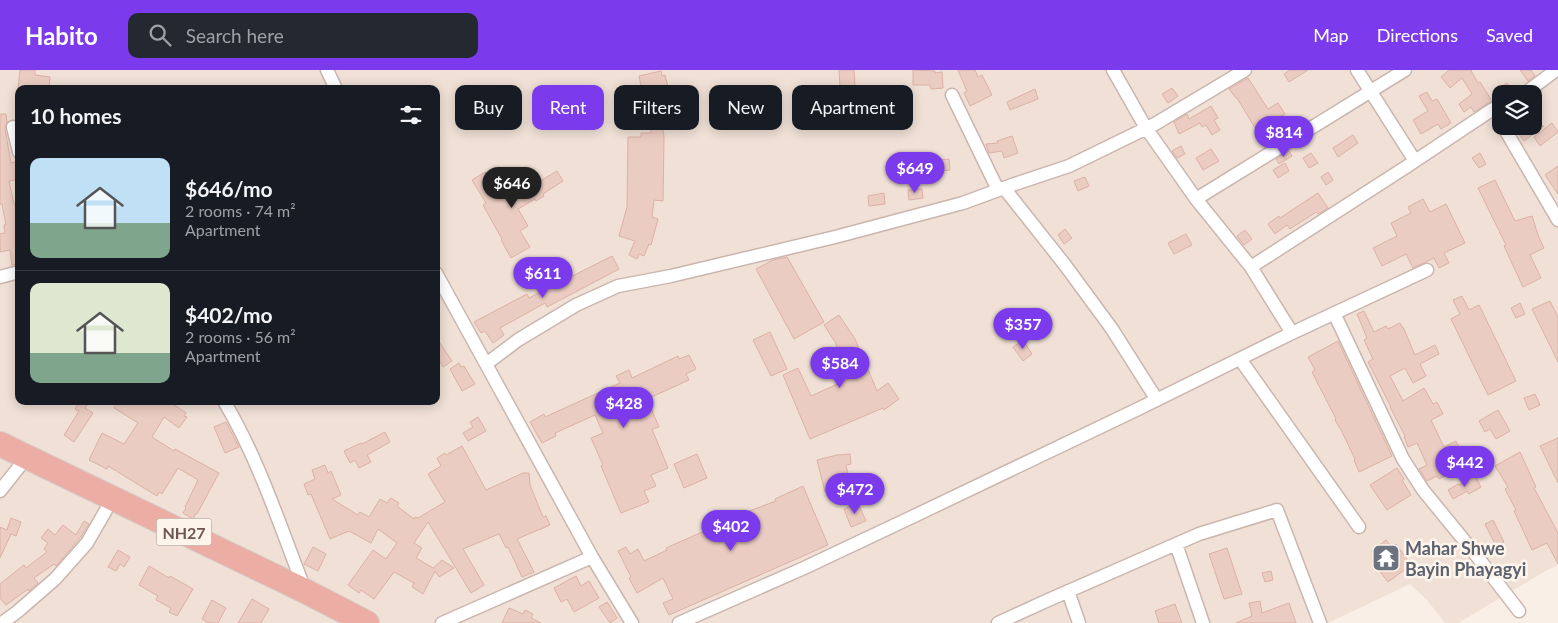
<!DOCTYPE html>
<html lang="en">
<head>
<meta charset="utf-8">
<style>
  :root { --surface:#171b24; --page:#242831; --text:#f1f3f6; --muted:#9ea1a6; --line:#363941; --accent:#7c3aed }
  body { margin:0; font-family:Lato,sans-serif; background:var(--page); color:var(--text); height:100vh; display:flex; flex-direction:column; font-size:19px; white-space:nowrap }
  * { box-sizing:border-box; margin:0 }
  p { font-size:16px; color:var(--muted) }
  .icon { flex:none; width:28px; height:28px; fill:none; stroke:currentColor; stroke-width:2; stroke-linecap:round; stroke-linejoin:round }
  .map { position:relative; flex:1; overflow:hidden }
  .sheet { position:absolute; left:15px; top:15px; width:425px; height:320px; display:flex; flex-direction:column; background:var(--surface); border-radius:10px; box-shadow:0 2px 12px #0003 }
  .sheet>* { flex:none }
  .hud { position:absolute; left:455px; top:15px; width:475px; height:45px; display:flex; gap:10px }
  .controls { position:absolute; left:1492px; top:15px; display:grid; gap:10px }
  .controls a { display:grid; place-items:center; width:50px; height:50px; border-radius:10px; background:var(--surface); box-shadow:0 2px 12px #0003; font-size:25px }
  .price { position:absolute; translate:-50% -42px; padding:0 11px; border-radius:18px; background:var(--accent); color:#fff; font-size:16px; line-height:32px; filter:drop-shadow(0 1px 2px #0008) }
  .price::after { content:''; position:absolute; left:50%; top:30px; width:15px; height:11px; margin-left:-8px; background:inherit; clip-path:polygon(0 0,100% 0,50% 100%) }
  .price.active { background:#222; color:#fff }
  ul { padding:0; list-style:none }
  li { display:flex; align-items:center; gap:15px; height:125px; padding:0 15px }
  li+li { border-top:1px solid var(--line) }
  li span { display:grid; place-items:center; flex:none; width:140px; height:100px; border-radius:10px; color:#555 }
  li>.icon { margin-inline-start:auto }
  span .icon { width:60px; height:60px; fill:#fffc; stroke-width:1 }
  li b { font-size:21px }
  h2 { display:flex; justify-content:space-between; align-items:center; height:60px; padding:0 15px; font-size:21px }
  .pill { padding:0 18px; border-radius:10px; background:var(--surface); box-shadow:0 2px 12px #0003; font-size:18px; line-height:45px }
  .pill.active { background:var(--accent); color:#fff }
  header { display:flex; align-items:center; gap:30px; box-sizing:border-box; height:70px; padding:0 25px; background:var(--accent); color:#fff }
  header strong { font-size:24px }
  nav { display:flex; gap:28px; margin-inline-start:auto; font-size:18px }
  .search { width:350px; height:45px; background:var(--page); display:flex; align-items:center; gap:12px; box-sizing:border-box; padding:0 18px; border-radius:10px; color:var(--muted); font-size:19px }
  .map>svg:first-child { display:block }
  .residential { fill:#f0e0d6; fill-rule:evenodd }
  .building { fill:#ebccc2; stroke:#dcb1a4 }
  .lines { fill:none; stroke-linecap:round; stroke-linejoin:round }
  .street-casing { stroke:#cab6ae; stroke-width:15 }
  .highway-casing { stroke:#d4ccca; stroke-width:26 }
  .street { stroke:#fff; stroke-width:12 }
  .highway { stroke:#ecada5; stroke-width:24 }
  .labels { text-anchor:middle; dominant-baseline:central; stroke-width:5; stroke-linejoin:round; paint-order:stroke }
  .shield { fill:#fdf4ec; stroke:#9a857d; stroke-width:1 }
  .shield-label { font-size:16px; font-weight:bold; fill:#70554e }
  .worship-label { font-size:18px; font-weight:bold; fill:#5b616d; stroke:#fdf4ec; text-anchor:start }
</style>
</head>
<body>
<header>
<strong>Habito</strong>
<div class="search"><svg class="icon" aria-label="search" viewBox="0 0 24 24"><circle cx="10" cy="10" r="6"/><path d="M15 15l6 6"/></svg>Search here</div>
<nav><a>Map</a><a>Directions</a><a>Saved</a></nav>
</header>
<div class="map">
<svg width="1558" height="553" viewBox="0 0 1558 553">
  <rect width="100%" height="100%" fill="#f9efe7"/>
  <!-- residential -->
  <path class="residential" d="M0,0H1558V495L1549,499L1458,553H1445L1427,530L1410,514L1328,553H0ZM19,19H436V331H19ZM1501,24H1534V56H1501Z"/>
  <!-- building -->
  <path class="building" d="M20,0H35V5L50,7L49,19H18Z
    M839,0H854L855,16L840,17Z
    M913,0L935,1V3L942,2L943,18L931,19L930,15H913Z
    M958,0H975L978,7L982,5L992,25L970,36L964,23L967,21L966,19Z
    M1290,0H1308L1289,12L1284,4Z
    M1449,0H1472L1471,1L1478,13L1480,12L1492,31L1474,42L1471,37L1464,42L1459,34L1472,24L1462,8L1450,18L1441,7Z
    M1520,0H1531L1535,6L1528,11Z
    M661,1L662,6L665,5L668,17L665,18L667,29H663V35L660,36L664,67L663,131L654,130L652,147L658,149L651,175L649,174L644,186L639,184L637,189L629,185L635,171L619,166L627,137L628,67H641V63H651L649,44H651L648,21L642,22L639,6Z
    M1248,8L1268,39L1278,33L1285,44L1272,52L1281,67L1266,76L1237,28H1236L1229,19Z
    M1507,13L1515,24H1493Z
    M1172,18L1178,26L1168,33L1162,24Z
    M1035,19L1038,29L1010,40L1007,32Z
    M1427,22L1432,31L1437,29L1451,53L1441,59L1438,54L1421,64L1413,50L1428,41L1419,26Z
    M1211,36L1218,48L1214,50L1220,60L1212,65L1206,55L1202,57L1200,53L1179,64L1174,52L1187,44L1189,49Z
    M0,44H6L7,52L5,59L11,93L19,91V109L9,111L14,134L19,135V194L12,195L10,180L0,182V164L5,163L4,155H6L2,134H0Z
    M1552,53L1558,62L1540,76L1534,67Z
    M1513,56H1544L1524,71Z
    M1353,65L1358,73L1338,87L1333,78Z
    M1012,66L1018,83L1004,88L1002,81L989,83L986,74L998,73L997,71Z
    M1181,76L1185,84L1177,88L1172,81Z
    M1211,79L1219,91L1203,100L1196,88Z
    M1289,81L1292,86L1279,94L1276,89Z
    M1311,83L1318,93L1309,98L1303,88Z
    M1480,83L1486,94L1479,98L1472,88Z
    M949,89L950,100L941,101L940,90Z
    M1285,93L1289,101L1278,108L1273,100Z
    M1558,96V124L1545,105Z
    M557,101L563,111L543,124L544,126L536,131L535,129L518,139L528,156L520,161L530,177L511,188L501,170L502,169L483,135L486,133L472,110L485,102L491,113L495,110L503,123L508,121L512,128Z
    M1328,102L1333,110L1326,115L1321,107Z
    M1085,107L1089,116L1078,121L1074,111Z
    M1495,110L1515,151L1532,146L1538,165L1544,178L1530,185L1541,208L1523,217L1504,176L1506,175L1478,118Z
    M922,119L923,128L909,130L908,120Z
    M884,123L885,134L869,136L868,126Z
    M1318,123L1328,138L1318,144L1316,142L1290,159L1287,155L1275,164L1268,154L1279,146L1280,148Z
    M1423,129L1430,142L1446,134L1465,173L1444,183L1449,193L1439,198L1434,188L1413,198L1406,184L1382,196L1373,178L1397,166L1391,153L1411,143L1408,137Z
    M1065,159L1072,168L1064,174L1058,165Z
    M1245,160L1252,169L1244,175L1237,166Z
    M1186,164L1192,175L1174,184L1168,173Z
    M612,186L619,199L547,237L545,233L500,258L504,265L493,273L485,261L481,263L474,252L527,224L529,228Z
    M787,187L824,252L794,269L756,199L773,190Z
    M1462,226L1469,240L1479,235L1516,311L1488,325L1451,249L1460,244L1453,230Z
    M1550,231L1558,247V292L1532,239Z
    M1520,233L1525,244L1516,248L1511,238Z
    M1364,241L1374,262L1386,256L1388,259L1400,253L1402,257H1403L1415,285L1435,275L1439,284L1420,294L1426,306L1413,313L1405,298L1390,306L1403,331L1424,318L1433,334L1437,332L1443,344L1431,350L1444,377L1456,371L1463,386L1443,395L1448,404L1439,409L1437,406L1427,411L1419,399L1427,395L1417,373L1408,377L1404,367L1405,366L1390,337H1391L1368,292L1373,289L1364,270L1367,268L1357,244Z
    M839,245L855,269L877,321L888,313L899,329L884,340L883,338L810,369L783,305L798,298L811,326L851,308L835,272L824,255Z
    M770,262L787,299L771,306L753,270Z
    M436,267L452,291L443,297L440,292L436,295Z
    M1023,270L1032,284L1023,291L1013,277Z
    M1338,271L1392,386L1359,402L1354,390L1355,389L1341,360L1335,350L1336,349L1312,302L1315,300L1308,287Z
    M689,285L696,299L686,304L689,310L647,329L659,357L652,359L668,398L651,405L656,416L644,421L649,432L621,443L601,396L603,395L591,368L603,363L595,345L555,363L556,366L542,373L530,352L544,344L545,347L620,313L616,306L629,300L632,308L678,286L679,289Z
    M459,293L461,297L464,296L475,314L462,321L450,299Z
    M1535,324L1540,335L1529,340L1524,328Z
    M80,331H90L85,338L93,343L74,372L64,365L79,341L75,339Z
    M117,331H169L186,343L184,346L187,347L179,358L164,347L152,367L174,381L175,379L219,403L197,444L196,443L193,449L183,443L186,438L185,437L198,410L178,398L162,424L159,422L157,426L108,396L107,399L89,390L102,363L124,374L138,353L114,338Z
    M1498,340L1510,361L1496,369L1490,359L1485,362L1479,351Z
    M478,347L486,361L468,371L463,363L473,357L470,352Z
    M226,352L239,377L225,383L214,357Z
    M385,362L390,372L367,385L371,392L359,398L355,390L350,393L344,381L361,373L362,374Z
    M1558,368V413L1540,376Z
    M462,376L486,420L523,403H529L530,415L543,447L546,446L550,455L517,469L534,502L522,507L508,477L506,478L499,464L463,479L484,515L471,523L428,452L414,473L422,478L416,488L433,498L442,490L454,498L439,507L435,501L423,524L412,517L414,513L394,502L374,529L361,520L359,523L348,515L373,480L386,489L397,473L378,459L371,473L349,461L330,469L311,424L308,425L304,414L315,409L312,400L325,395L328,403L331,401L341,425L332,429L358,445L360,442L369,447L380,429L387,433L391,428L399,433L397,436L414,449L415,447L418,448L445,432L428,404L441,396L437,388L445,383L446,385Z
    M1520,382L1536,417L1534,418L1558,463V494L1547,473L1532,480L1514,441L1516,440L1505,419L1508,417L1495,396Z
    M697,384L707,408L684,418L674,394Z
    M850,384L851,394L846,395L848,404L837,406L843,426L833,429L831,421L825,422L817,390L837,385Z
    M1397,398L1404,409L1402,410L1411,425L1387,440L1370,415Z
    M1475,406L1481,417L1469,424L1467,421L1453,429L1448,420L1458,414L1459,415Z
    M803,416L828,475L669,545L663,533L673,529L663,508L637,523L629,508L631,507L618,481L626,477L630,484L638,479L644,491L667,480L666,478L716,456L715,454L776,431L775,429Z
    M858,433L866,451L851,457L844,439Z
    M11,448L21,452L16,466L11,464L0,488V457L7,460Z
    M1493,450L1504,472L1496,476L1485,454Z
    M84,451L89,454L80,468L56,496L54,494L34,508L38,513L29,521L28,519L6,535L0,528V514L24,495L26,498L47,482L44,479L48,473L41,468L48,459L55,465L63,455L76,465Z
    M1386,470L1392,477L1396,474L1411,495L1388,512L1372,491L1376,488L1372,481Z
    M313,477L326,484L318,501L304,494Z
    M1227,478L1242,524L1224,529L1209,484Z
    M118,480L130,487L124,497L120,494L116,501L108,497Z
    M149,496L169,508L170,506L193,519L177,546L169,542L171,538L156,530L158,526L139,515Z
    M1271,501L1273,510L1265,512L1262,503Z
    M576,506L581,516L589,511L599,528L574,542L567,529L561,532L554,518Z
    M252,529L269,539L261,553H238Z
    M212,530L226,538L218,553H209L202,549Z
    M1260,531L1262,543L1289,533L1296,553H1236L1252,546L1249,533Z
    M607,532L617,548L610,553L599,537Z
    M1175,534L1182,553H1159L1155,541Z
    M509,538L523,544L525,540L533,544L531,548L541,553H502Z"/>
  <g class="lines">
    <defs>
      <path id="street" d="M327,0L336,19
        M1113,0L1146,58L1196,129L1251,197L1292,263
        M1357,0L1415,91
        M1524,24L1556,0
        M952,25L998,120
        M1503,56L1558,150
        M13,57L19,82
        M1004,118L1065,195L1112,259L1157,330
        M1196,129L1405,0
        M1251,197L1406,97L1493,39L1501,37
        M436,203L592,487L632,553
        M0,207L19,202
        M1334,243L1403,389L1423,420L1472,480L1519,541
        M1240,289L1359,457
        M486,294L518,270L576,235L618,216L671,206L835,167L963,133L1012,115L1069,96L1155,54L1245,0
        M224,331C259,390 280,456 305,520
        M0,421L27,387
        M1176,474L1203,553
        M1068,521L1079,553
        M2,553L17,542L55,509L87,473L113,428
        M442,553L592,487
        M679,553L804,498L912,447L1138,339L1292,263L1427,200
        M998,553L1046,531L1199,464L1277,440L1320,553"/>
      <path id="highway" d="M0,374L305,521L367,553"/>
    </defs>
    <!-- street casing -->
    <use href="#street" class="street-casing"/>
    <!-- highway casing -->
    <use href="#highway" class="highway-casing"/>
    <!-- street -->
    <use href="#street" class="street"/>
    <!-- highway -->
    <use href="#highway" class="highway"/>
  </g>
  <!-- icons -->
  <defs>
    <symbol id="temple-square" viewBox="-11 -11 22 22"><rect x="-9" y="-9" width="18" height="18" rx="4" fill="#6b7280" stroke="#fdf4ec"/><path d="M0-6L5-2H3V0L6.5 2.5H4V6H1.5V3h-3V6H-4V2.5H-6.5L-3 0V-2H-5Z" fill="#fff"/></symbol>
  </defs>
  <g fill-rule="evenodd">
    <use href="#temple-square" x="1370" y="472" width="32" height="32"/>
  </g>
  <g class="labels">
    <!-- shield labels -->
    <rect class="shield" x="156.5" y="448.5" width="55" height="27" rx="4"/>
    <g class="shield-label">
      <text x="184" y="462">NH27</text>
    </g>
    <!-- worship labels -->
    <g class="worship-label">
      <text x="1405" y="478">Mahar Shwe<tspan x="1405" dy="21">Bayin Phayagyi</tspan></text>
    </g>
  </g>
</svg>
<div class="controls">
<a><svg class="icon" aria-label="layers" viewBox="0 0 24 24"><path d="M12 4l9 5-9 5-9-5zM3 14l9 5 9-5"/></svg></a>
</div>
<b class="price" style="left:1284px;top:88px">$814</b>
<b class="price" style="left:915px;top:124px">$649</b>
<b class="price active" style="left:512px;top:139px">$646</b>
<b class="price" style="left:543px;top:229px">$611</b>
<b class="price" style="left:1023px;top:280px">$357</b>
<b class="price" style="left:840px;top:319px">$584</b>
<b class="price" style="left:624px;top:359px">$428</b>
<b class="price" style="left:1465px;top:418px">$442</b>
<b class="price" style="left:855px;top:445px">$472</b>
<b class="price" style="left:731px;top:482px">$402</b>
<div class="hud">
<a class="pill">Buy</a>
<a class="pill active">Rent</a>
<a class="pill">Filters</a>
<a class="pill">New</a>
<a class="pill">Apartment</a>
</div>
<section class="sheet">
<h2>10 homes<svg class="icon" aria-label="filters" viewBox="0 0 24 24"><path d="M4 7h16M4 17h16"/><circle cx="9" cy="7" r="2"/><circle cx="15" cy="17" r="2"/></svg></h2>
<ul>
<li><span style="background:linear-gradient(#bfe0f5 65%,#7fa58c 0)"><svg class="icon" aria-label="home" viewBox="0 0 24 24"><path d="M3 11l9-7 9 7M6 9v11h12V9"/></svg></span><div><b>$646/mo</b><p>2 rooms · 74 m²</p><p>Apartment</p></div></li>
<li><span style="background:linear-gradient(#dfe7d0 70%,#7fa58c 0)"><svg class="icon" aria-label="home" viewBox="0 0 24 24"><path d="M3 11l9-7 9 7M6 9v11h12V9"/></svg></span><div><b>$402/mo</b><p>2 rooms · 56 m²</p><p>Apartment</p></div></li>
</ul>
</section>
</div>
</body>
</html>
